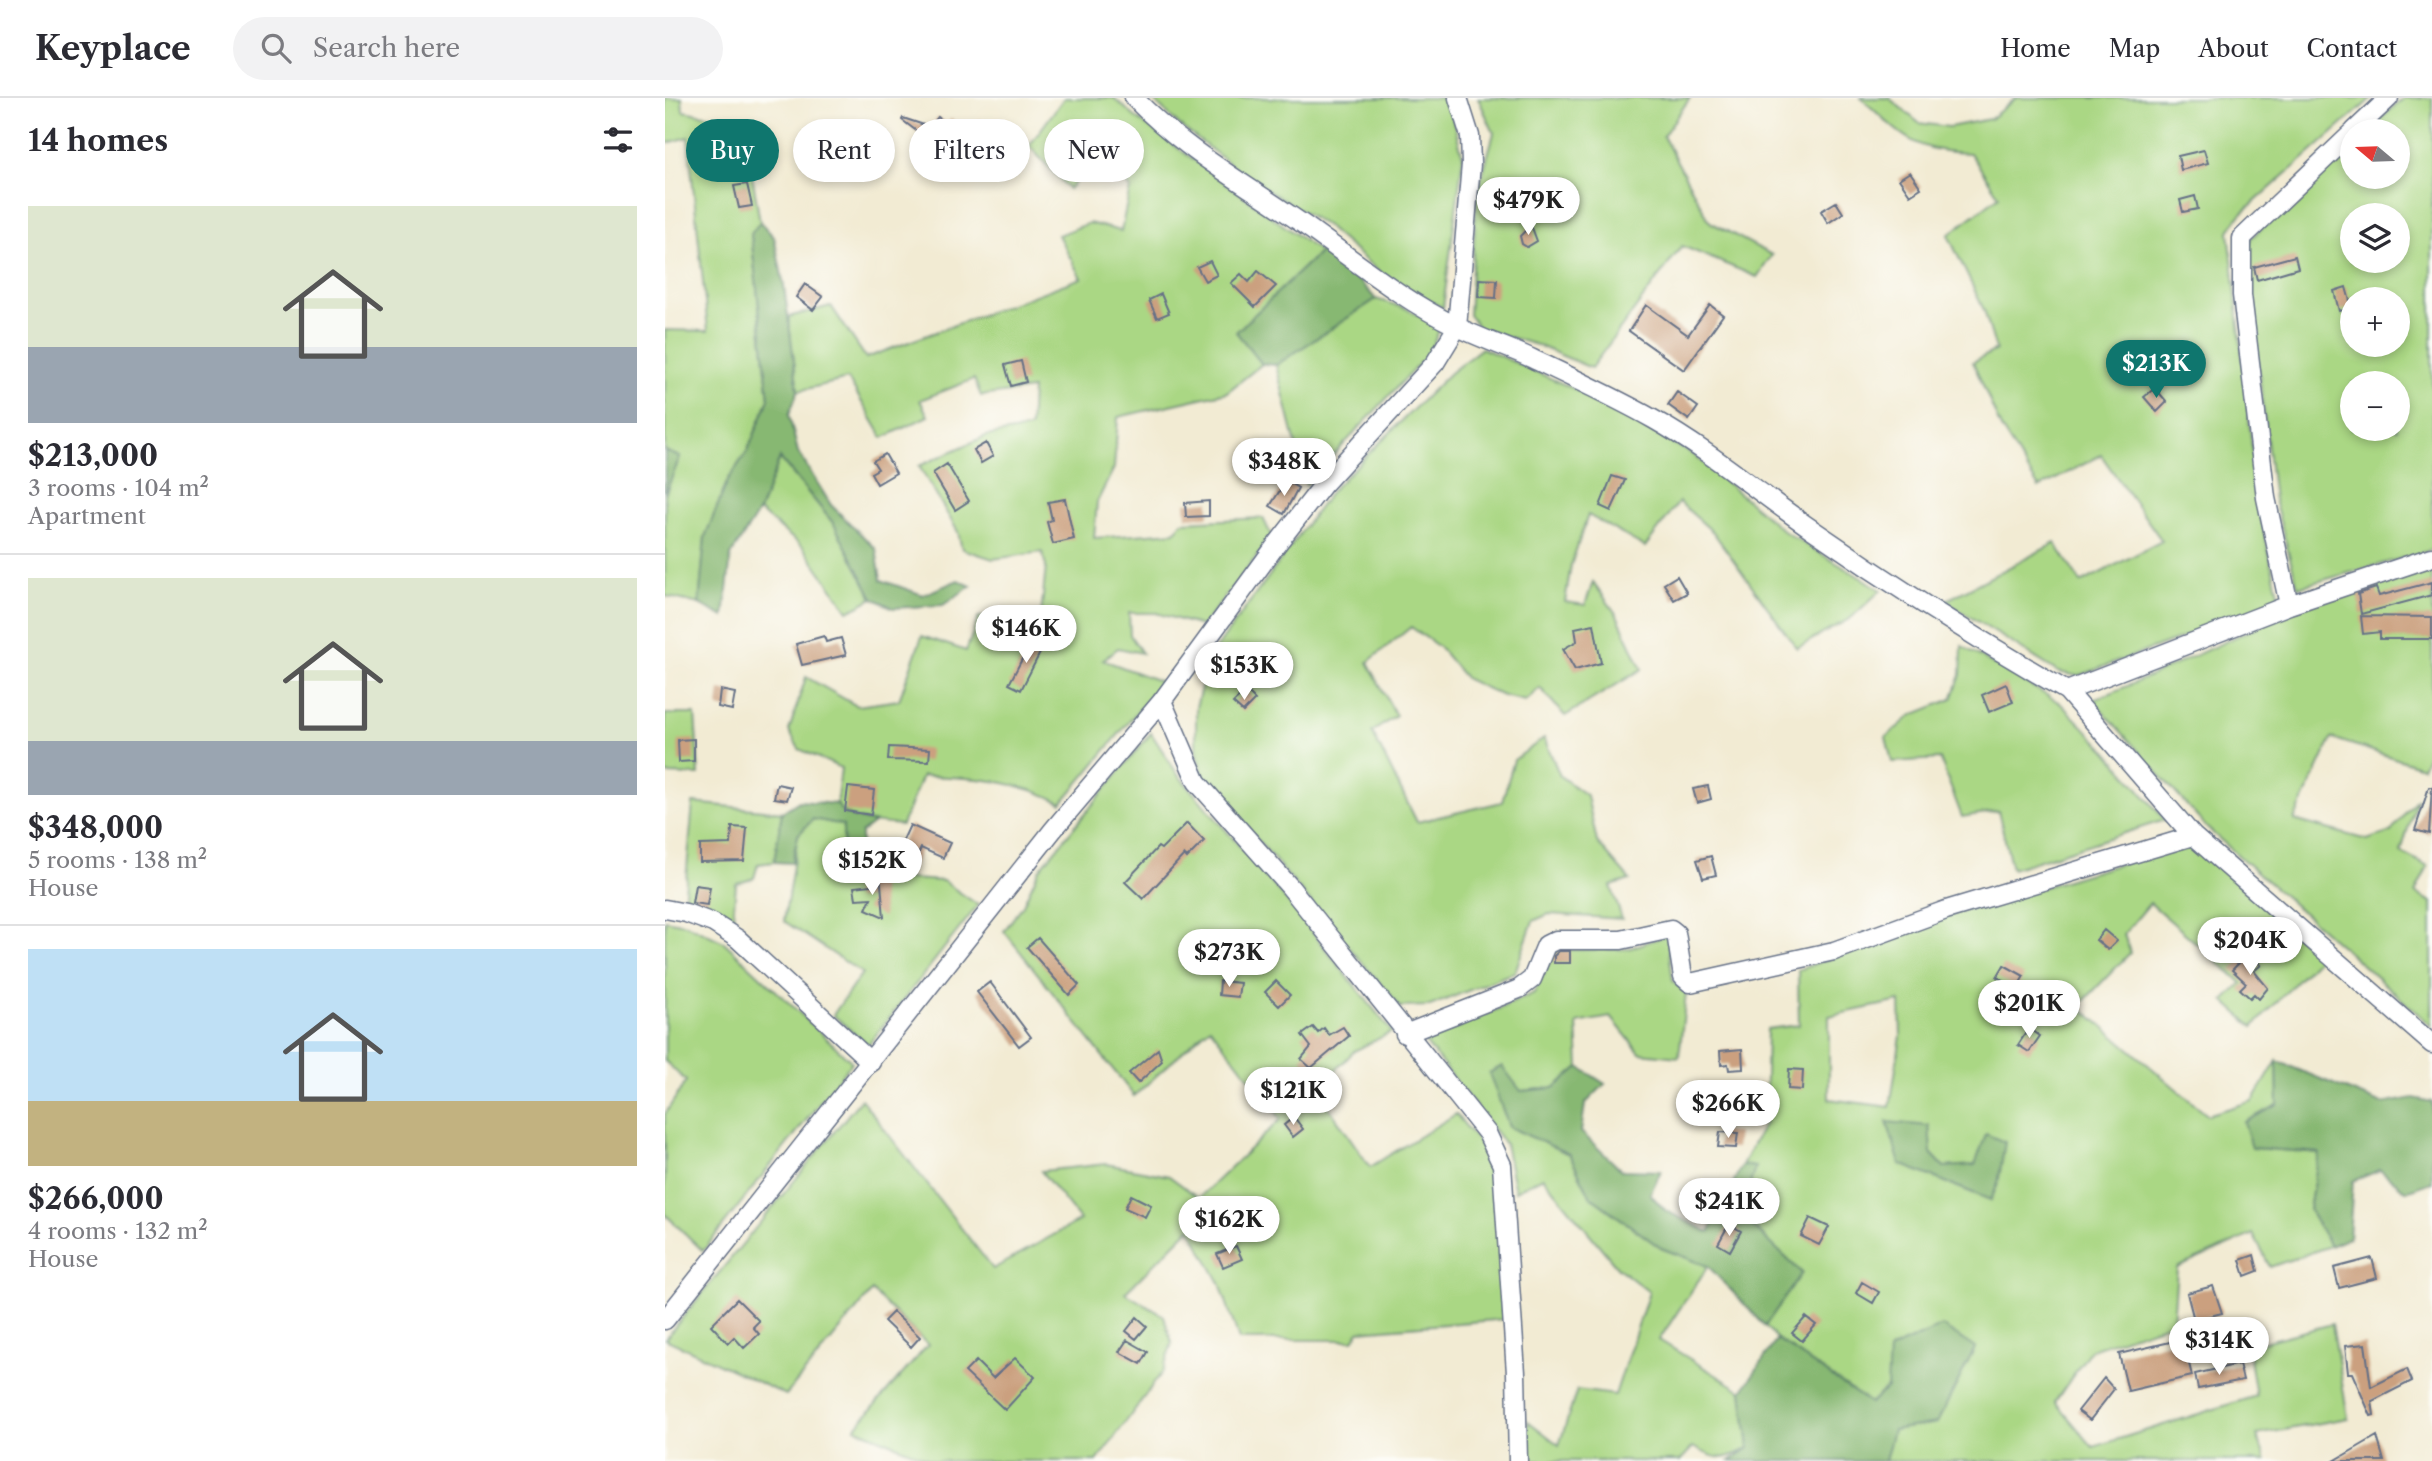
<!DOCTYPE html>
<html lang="en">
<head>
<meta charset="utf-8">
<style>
  :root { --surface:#fff; --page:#f2f2f3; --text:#2b2b33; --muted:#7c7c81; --line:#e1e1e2; --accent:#0f766e }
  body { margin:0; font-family:"Libre Caslon Text",serif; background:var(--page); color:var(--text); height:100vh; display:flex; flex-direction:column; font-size:26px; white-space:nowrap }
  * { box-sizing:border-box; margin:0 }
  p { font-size:23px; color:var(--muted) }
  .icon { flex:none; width:38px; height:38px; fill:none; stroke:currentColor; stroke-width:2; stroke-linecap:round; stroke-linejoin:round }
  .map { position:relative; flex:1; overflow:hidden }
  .side { display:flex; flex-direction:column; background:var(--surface); width:665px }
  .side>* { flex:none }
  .guide { position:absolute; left:21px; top:21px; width:665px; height:63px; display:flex; gap:14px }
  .needle { width:46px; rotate:289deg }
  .controls { position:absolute; left:1675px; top:21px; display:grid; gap:14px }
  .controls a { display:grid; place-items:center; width:70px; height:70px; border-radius:50%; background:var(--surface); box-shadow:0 4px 10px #0003; font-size:35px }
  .price { position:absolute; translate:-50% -60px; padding:0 16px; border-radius:24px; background:#fff; color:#222; font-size:23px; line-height:46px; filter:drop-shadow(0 2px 4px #0008) }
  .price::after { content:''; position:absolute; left:50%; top:42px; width:21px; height:16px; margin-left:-10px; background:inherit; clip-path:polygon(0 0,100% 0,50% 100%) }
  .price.selected { background:var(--accent); color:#fff }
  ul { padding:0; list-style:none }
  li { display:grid; align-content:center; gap:14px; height:371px; padding:0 28px }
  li+li { border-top:2px solid var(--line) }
  li span { display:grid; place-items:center; height:217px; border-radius:0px; color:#555 }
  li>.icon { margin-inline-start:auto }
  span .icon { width:126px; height:126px; fill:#fffc; stroke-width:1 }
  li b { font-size:30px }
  h2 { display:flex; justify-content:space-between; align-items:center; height:84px; padding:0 28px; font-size:30px }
  .pill { padding:0 24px; border-radius:32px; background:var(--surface); box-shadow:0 4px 10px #0003; font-size:24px; line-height:63px }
  .pill.selected { background:var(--accent); color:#fff }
  header { display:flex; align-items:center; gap:42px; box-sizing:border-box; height:98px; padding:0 35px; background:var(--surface); border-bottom:2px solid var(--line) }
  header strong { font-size:33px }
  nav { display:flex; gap:38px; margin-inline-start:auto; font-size:24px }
  .search { width:490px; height:63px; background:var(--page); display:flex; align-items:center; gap:18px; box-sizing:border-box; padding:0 24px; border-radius:38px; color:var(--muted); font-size:26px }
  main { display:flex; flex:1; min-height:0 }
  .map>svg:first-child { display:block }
  .green { fill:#aad784; stroke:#628371; stroke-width:2; fill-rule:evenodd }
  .forest { fill:#87b872; stroke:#517468; stroke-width:2 }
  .building { fill:#cba07f }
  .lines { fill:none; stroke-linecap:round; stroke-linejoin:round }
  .street-casing { stroke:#667187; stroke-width:21 }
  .street { stroke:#fff; stroke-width:18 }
</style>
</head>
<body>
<header>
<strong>Keyplace</strong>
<div class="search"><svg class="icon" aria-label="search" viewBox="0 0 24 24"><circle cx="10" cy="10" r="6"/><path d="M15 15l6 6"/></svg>Search here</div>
<nav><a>Home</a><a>Map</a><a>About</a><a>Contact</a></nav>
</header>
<main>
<section class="side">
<h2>14 homes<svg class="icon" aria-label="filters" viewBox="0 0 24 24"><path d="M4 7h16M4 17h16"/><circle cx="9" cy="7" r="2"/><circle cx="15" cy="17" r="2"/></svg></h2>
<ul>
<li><span style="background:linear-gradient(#dfe7d0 65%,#9aa5b1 0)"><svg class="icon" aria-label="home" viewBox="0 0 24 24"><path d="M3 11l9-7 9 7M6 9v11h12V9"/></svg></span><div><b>$213,000</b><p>3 rooms · 104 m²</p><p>Apartment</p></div></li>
<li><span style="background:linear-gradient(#dfe7d0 75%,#9aa5b1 0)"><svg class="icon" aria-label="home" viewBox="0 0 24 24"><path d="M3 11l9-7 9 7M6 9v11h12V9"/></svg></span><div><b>$348,000</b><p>5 rooms · 138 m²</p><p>House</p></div></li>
<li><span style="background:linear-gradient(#bfe0f5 70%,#c2b280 0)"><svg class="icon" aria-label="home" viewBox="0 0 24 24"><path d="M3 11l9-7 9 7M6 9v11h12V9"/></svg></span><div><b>$266,000</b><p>4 rooms · 132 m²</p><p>House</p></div></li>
</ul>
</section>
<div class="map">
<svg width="1767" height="1363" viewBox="0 0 1767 1363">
  <rect width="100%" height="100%" fill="#fdfcf7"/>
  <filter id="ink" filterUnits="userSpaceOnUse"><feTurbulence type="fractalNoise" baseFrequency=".0143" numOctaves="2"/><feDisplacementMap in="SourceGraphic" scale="14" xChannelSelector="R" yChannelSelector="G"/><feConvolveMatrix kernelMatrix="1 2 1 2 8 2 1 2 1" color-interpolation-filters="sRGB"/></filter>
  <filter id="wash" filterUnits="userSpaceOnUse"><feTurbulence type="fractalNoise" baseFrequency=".00686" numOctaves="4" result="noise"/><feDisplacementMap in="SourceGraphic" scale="28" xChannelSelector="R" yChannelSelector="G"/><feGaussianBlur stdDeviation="1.57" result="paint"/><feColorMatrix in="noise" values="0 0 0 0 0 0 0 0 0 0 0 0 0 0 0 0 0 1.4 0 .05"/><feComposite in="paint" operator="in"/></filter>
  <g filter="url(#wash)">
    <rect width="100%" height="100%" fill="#f2ebd3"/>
    <!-- green -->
    <path class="green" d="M0,0H17L18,13L78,24L95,124L86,136L104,301L83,352L63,382L40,439L34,506L0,498V396L15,359L0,353V232L43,233L23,39L0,46Z
      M399,0H449L469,18L655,154L572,233L597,266L562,294L453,319L449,370L432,404L429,440L510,434L517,424L598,420L607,439L537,528L491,515H464L465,537L477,555L453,550L438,562L497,584L397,705C354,682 306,679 257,678L237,727C222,726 174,724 172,704C172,693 175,681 176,670L134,651L124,633L141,579L192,608L234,602L257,538L301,553L314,519L376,518L381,468L377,454L328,461L297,451L293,434L254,368L321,338L365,330L367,291L316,298L309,281L255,302L263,318L218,340L183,281L133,293L123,219L166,208L201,260L416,180L393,137L424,125L456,133L465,90L435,58L404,91L364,48Z
      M486,0H782L798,59L778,210L713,173L660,127L586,82L514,27Z
      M813,0H1025L998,38L1045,124L1107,157L1092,179L1017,148L926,270L872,247L815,231L804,217L812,96L829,35Z
      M1196,0H1224L1254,25L1284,29L1325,21L1351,0H1707L1576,116L1564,133L1593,407L1615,504L1413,578L1393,574L1280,503L1390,445L1416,485L1497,443L1436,357L1374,390L1336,330L1308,264L1331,252L1319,212L1283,137L1334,98L1305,55C1246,53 1238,38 1196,0Z
      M1739,0H1767V452L1633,489L1609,402L1581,164L1586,140L1687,47V79H1732V33H1702ZM1687,117H1732V163H1687ZM1687,201H1732V247H1687ZM1687,285H1732V331H1687Z
      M711,201L740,210L775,230L765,254L641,387L611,267Z
      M817,250L914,293L1029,357L1120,434L1216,492L1186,520L1132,550L1048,434L1014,404L980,449L923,417L906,467L900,504L920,507L928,484L952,517L977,571L900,618L875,590L860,603L838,598L801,581L774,549L746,529L703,564L731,618L707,634L752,724L837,704L849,662L879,640L895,678L922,698L932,744L965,782L946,788L957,821L884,816L868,823L850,874L765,908L735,909L539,679L531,654V609L544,560L667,392L785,275Z
      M115,360L169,426L208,500L183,513L138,449L94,413Z
      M1767,469V648L1757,669L1667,640L1629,722L1702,742L1726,734L1752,700L1736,754L1763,768L1750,795L1767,804V928L1542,730L1428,602C1520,567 1606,516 1700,486C1722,479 1745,474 1767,469Z
      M1297,548L1395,605L1442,653L1500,722L1347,771L1333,713L1297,719L1275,661L1227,664L1221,639L1247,617L1287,601L1296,577Z
      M0,616H30L34,677L0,676Z
      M486,635L513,677L622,803L727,934L689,953L652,992L705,1069L791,1016L820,1052L831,1077L842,1221L694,1233L688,1242H574L555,1185L525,1130L460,1195L499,1218L507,1245L498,1273L432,1363H269L190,1330L263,1247L207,1193L121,1297L0,1241L196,1001L328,1171L415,1122L376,1073L441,1066L504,1078L534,1100L616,1021L545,929L469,998L339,833L358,807L374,772Z
      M28,705L117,714L109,764L93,766L89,780L71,786L68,820L19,804Z
      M148,721L178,727L179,777L278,783L313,807L203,947L168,917L197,875L119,823L133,737Z
      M1528,744L1655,859L1588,929L1559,903L1577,885L1485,805L1459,836L1465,855L1414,908L1542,1017L1588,1003L1612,963L1613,1007L1580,1024L1588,1050L1655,1055L1644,1111L1665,1148L1605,1169L1588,1136L1512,1170L1508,1224L1426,1251L1390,1304L1428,1349L1591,1298L1583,1248L1667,1226L1683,1320L1592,1337L1601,1363H1220L1227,1332L1222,1290L1205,1305L1112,1241L1100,1228L1137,1175L1075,1117L1090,1069L1077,1067L1100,1024L1102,931L1134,927L1133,872L1282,818ZM1235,903L1236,938L1225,1009L1164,1001V918ZM1264,1028L1266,1055L1279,1069L1310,1068L1325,1102L1235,1066Z
      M0,822L21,826L59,844L187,964L38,1153L0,1116V1016L21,983L0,963Z
      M1002,837L1008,883L1021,895L1014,959L975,955L946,919L912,925L914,969L889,990L856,993L844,1029L904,1056L926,1099L996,1150L1043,1168L994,1242L1077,1293L1084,1350C1059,1363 1053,1363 1028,1349L1015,1363H864L863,1323L894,1347L912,1292L950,1297L984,1194L952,1169L878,1079L850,1093L840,1046L760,944L869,895L890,852L963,851Z"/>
    <!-- forest -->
    <path class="forest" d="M95,124L109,139L119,188L133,293L124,317L133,354L166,407L211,451L216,482L258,497L293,482L306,488L278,507L228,510L208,500L169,426L115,360L94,413L66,457L59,519L34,506L40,439L63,382L83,352L104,301L86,136Z
      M655,154L679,166L711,201L611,267L597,266L571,234Z
      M0,353L15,359L0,396Z
      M134,703L172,706C179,720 196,721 209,725L196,735V770L179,777L178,727L148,721L133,737L127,765L109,764L117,714Z
      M1612,963L1717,1006L1749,1000L1767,1004V1084L1741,1093L1715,1072L1688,1083L1684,1140L1665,1148L1644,1111L1654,1055L1587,1050L1579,1024L1613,1007Z
      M837,968L856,993L889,990L914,969L940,986L920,1006L916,1034L956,1072L996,1073L985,1096L1001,1113L1044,1134L1077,1067L1090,1069L1076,1117L1137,1175L1100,1228L1043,1168L996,1150L926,1099L904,1056L844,1029L824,975Z
      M1222,1024L1264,1028L1266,1055L1279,1069L1310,1067L1321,1036L1340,1044L1333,1086L1326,1102L1235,1066Z
      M1277,1228L1310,1250L1272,1325L1228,1332L1220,1363H1065L1084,1350L1077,1293L1112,1241L1205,1305L1222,1290L1224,1252Z"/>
    <g id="blocks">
      <!-- building -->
      <path class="building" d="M273,19L282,26L286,21L304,34L314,21L328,32L310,59L294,48L286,59L237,22L238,20L265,29Z
        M1539,52L1543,65L1516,72L1513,58Z
        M1245,74L1256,90L1245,97L1234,81Z
        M82,86L87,108L74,110L69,88Z
        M869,89L889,99L881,113L862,103Z
        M1530,98L1533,111L1518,114L1515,102Z
        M1171,104L1178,115L1163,125L1156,113Z
        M866,127L872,143L862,149L857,146L855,138Z
        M1630,158L1633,170L1592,182L1589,169Z
        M545,163L552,177L540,183L532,169Z
        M593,173L611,188L590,209L566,185L576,176L584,184Z
        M814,181L832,182L831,200L813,199Z
        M140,186L158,199L148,212L131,199Z
        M1681,189L1687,210L1674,213L1669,193Z
        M496,196L504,215L492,220L484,202Z
        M981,207L1023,237L1045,207L1058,217L1019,272L964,233Z
        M356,263L361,284L346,288L340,267Z
        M1490,290L1502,304L1492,314L1479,299Z
        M1012,294L1033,309L1024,322L1003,307Z
        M321,345L328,358L316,365L309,352Z
        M220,356L231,375L212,386L206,375L213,371L208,363Z
        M282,366L304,403L290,412L268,375Z
        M947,378L960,382L946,413L935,408Z
        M621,383L633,390L619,416L605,408Z
        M400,401L409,441L388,446L382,424L387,422L383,404Z
        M544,403V418L521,419L520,405Z
        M1012,478L1022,495L1009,502L999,486Z
        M1767,484V497L1696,516L1693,496L1711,490L1714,498Z
        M1696,518L1767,519V541H1715V534L1698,536Z
        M929,526L936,565L910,572L898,551L912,543L910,530Z
        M159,538L161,544L176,540L181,557L137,567L131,546Z
        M367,542L378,549L356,592L344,586Z
        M1341,586L1348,604L1324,614L1317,597Z
        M55,592L70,595L67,612L53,609Z
        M581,593L590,602L578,614L568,605Z
        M29,641V663L14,664L13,642Z
        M224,649L265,651L264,663L223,662Z
        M112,686L126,689L122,702L109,700Z
        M1043,688L1046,701L1032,705L1028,691Z
        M183,689L209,692L206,717L180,713Z
        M1764,689H1767L1764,736L1750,732Z
        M522,725L539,743L522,760L519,757L478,801L460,784L493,749L496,751Z
        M245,727L285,745L278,760L256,750L246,772L228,764Z
        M67,729L82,730L79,763L35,764V747L66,746Z
        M1046,758L1051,777L1038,780L1032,762Z
        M215,781L216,786L219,819L201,811L206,800L191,801L189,789L213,786Z
        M30,787L45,789L42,807L27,805Z
        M1439,832L1452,843L1443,852L1431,842Z
        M373,840L414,887L404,897L362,849Z
        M894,853H905V865H889V858Z
        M1584,855L1596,867L1589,873L1603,890L1594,901L1589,896L1585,900L1575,891L1581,885L1567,872Z
        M1339,867L1359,878L1352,890L1332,879Z
        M555,883L575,885L573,899L554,897Z
        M611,883L625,897L614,908L600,894Z
        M325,884L366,939L354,948L312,894Z
        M648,929L653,935L659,930L664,937L678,929L684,938L646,970L636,961L646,949L637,937Z
        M1364,930L1375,938L1364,954L1353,947Z
        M493,951L497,963L473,985L464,975Z
        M1077,951L1078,971L1064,972L1063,966L1056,967L1055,953Z
        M1124,971L1138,972L1137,992L1123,991Z
        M629,1019L638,1031L628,1039L619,1027Z
        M1055,1034L1073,1035L1071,1050L1053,1049Z
        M466,1097L486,1107L480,1119L460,1110Z
        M1145,1120L1164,1129L1154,1147L1136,1138Z
        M1064,1126L1076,1133L1065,1153L1053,1146Z
        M571,1148L577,1161L558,1169L552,1156Z
        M1589,1157L1593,1173L1580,1178L1575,1162Z
        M1707,1160L1712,1180L1674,1190L1669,1170Z
        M1197,1184L1214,1194L1208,1205L1191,1195Z
        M1548,1188L1557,1215L1529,1222L1522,1195Z
        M72,1201L94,1223L88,1229L94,1236L79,1250L69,1239L63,1245L46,1227Z
        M228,1214L255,1239L246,1249L219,1223Z
        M472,1219L482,1228L471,1241L461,1233Z
        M1141,1219L1151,1227L1137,1243L1127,1235Z
        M1518,1241L1527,1278L1463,1293L1454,1256Z
        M462,1242L483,1254L476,1266L454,1254Z
        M1700,1246L1706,1289L1742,1271L1747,1283L1707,1303L1709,1317L1706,1318L1687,1275H1683L1680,1248Z
        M350,1260L370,1279L340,1312L300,1274L311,1263L328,1280Z
        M1574,1266L1578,1282L1533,1291L1530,1276Z
        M1439,1280L1449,1291L1425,1322L1413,1313Z
        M1712,1338L1719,1363H1669L1693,1349Z"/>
    </g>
  </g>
  <g filter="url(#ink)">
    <use href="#blocks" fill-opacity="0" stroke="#667187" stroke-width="2"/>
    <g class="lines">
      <defs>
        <path id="street" d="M469,0C523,56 590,91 652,136C698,169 740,203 791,228C816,241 843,249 868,261C908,280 949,299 988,321C1045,353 1094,395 1148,432C1230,489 1315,543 1402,593L1624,507L1767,459
          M1689,33L1724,0
          M1624,507L1601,400L1577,197V140L1687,35
          M1402,593L1528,738L1767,946
          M497,603L532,684L625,789L822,1035L837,1067L851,1275L853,1363
          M0,811L21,815L48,825L73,841L206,964
          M740,936L854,891L867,881L881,847L891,842H956L1006,831L1011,835L1018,879L1025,885L1169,853L1281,812L1528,738
          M0,1222L388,732L497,603L609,450L658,387L770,265L792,229L806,66L805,38L793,0"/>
      </defs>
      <!-- street casing -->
      <use href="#street" class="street-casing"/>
      <!-- street -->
      <use href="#street" class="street"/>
    </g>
  </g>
</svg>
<div class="controls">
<a><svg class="needle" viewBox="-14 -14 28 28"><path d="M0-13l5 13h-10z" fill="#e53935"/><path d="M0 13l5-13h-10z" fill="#7c7c81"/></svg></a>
<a><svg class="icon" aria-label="layers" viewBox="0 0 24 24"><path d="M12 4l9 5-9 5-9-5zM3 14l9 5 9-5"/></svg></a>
<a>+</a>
<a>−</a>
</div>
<b class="price" style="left:863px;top:139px">$479K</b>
<b class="price selected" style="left:1491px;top:302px">$213K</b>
<b class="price" style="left:619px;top:400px">$348K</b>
<b class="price" style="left:361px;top:567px">$146K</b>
<b class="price" style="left:579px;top:604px">$153K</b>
<b class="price" style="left:207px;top:799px">$152K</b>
<b class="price" style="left:1585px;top:879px">$204K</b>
<b class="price" style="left:564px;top:891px">$273K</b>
<b class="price" style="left:1364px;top:942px">$201K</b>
<b class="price" style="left:628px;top:1029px">$121K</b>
<b class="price" style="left:1063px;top:1042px">$266K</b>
<b class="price" style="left:1064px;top:1140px">$241K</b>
<b class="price" style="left:564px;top:1158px">$162K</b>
<b class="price" style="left:1554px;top:1279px">$314K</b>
<div class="guide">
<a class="pill selected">Buy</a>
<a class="pill">Rent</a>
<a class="pill">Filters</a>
<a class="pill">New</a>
</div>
</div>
</main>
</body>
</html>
